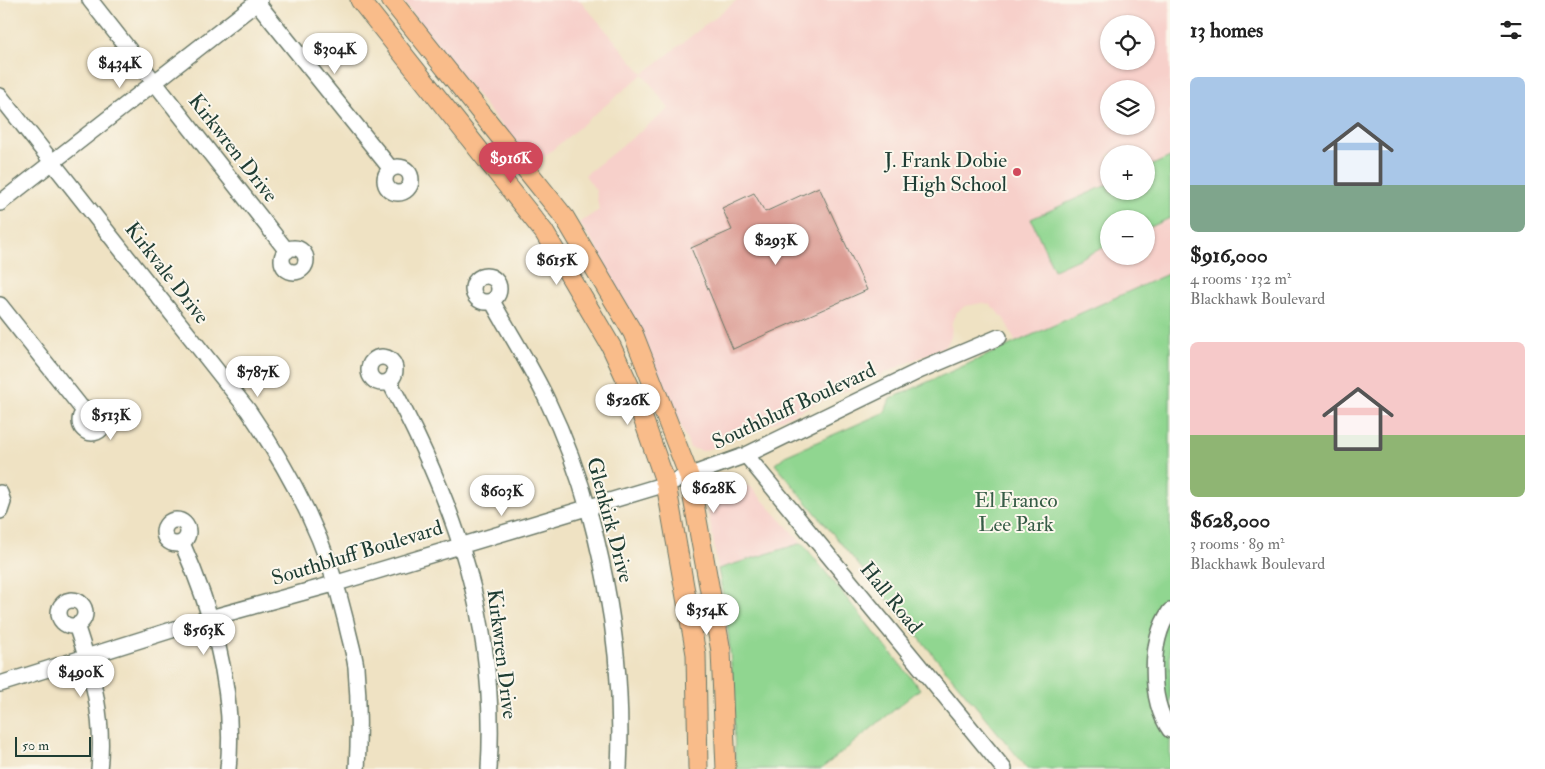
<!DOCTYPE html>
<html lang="en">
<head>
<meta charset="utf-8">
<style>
  :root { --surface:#fff; --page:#f2f2f2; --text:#222; --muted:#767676; --accent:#d1495b }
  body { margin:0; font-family:"IM FELL Double Pica",serif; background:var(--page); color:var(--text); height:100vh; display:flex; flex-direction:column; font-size:19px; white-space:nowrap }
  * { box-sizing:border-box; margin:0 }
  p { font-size:16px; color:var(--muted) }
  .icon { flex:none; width:28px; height:28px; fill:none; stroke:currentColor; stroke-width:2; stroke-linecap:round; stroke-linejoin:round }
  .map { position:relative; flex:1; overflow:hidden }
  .details { display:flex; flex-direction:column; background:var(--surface); width:375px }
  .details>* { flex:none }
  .tools { position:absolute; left:1100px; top:15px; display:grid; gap:10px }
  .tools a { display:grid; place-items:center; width:55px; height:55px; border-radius:50%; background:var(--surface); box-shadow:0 1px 4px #0004; font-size:25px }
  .scale { position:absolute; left:15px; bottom:12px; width:76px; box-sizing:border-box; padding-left:5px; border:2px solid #1f3d34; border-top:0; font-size:14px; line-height:18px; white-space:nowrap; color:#1f3d34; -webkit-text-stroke:4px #fbf7ec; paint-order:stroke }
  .price { position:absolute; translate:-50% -42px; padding:0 11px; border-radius:18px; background:#fff; color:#222; font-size:16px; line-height:32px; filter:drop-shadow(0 1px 2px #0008) }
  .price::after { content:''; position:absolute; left:50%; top:30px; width:15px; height:11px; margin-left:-8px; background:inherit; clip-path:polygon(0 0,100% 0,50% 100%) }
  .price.current { background:var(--accent); color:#fff }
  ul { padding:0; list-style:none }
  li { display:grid; align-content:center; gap:10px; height:265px; padding:0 20px }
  li span { display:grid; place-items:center; height:155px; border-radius:8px; color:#555 }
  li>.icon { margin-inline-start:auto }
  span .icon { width:90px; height:90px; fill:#fffc; stroke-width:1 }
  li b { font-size:21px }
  h2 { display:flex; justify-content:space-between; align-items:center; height:60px; padding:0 20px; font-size:21px }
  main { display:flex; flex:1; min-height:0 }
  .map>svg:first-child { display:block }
  .built { fill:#f7d0ca; fill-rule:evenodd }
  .green { fill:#90d690; stroke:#588a62 }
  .building { fill:#dc9d94 }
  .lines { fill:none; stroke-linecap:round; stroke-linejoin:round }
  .minor-casing { stroke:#687766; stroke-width:18 }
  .major-casing { stroke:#687766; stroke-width:21 }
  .minor { stroke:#fff; stroke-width:15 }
  .major { stroke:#f9bc8a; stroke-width:19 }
  .poi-dot { fill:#d1495b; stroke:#fbf7ec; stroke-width:2 }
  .labels { text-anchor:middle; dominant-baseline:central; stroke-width:4; stroke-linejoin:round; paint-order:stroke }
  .street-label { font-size:21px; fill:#1f3d34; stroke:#fbf7ec }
  .poi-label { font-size:21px; fill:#1f3d34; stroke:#fbf7ec; text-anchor:end }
  .park-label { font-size:21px; fill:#365c46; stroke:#fbf7ec }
</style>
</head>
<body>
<main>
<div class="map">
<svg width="1170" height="769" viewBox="0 0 1170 769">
  <rect width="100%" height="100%" fill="#fbf7ec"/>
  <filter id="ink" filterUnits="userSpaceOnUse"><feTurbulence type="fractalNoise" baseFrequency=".02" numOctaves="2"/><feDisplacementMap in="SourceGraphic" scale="10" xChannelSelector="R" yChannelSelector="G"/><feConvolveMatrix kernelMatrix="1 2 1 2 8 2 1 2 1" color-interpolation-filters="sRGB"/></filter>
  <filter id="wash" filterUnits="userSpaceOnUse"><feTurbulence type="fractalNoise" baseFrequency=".0096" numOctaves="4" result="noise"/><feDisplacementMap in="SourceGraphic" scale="20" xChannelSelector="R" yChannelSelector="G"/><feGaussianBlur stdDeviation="1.12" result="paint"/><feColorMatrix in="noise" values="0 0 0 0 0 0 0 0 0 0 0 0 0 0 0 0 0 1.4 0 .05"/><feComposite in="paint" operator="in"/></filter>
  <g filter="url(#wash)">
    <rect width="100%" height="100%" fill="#efe2c3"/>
    <!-- built -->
    <path class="built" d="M402,0H580L643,74L737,0H1170V273L1016,343L1005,320L990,304L982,303L965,306L956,313L952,322L951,337L946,346L766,426L703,451L690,448L640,331L596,247L579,223L599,210L596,191L585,175L669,109L643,74L533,166ZM1109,24H1146V61H1109ZM1109,89H1146V126H1109ZM1109,154H1146V191H1109ZM1109,219H1146V256H1109Z
      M750,486L802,543L718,569L706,498L730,488Z"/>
    <!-- green -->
    <path class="green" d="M1170,157V218L1146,229V219H1109V245L1054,270L1031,219L1109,184V191H1146V168Z
      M1170,273V769H1028L775,464L785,456L885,412L890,399Z
      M802,543L920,689L821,769H735C734,702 732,635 718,569Z"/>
    <g id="blocks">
      <!-- building -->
      <path class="building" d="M819,187L867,290L733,349L691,248L732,230L722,208L754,193L765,212Z"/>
    </g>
  </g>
  <g filter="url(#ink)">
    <use href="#blocks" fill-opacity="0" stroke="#687766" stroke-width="1"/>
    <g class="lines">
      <defs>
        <path id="minor" d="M90,0L287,251
          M255,0L391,169
          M0,96L248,410C293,476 328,544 346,622C349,637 354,652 356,667C359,701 359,735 357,769
          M385 180a13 13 0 1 1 26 0a13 13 0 1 1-26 0Z
          M0,203L260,0
          M282 260a12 12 0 1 1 24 0a12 12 0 1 1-24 0Z
          M473 289a13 13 0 1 1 26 0a13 13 0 1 1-26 0Z
          M492,301C510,334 531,366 547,400C600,510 625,647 619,769
          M0,305L84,411
          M369 370a13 13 0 1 1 26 0a13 13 0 1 1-26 0Z
          M389,381C456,505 498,626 489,769
          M80 421a12 12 0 1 1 24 0a12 12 0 1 1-24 0Z
          M746,455L1004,769
          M0,493L3,502L0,511
          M164 532a12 12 0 1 1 24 0a12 12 0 1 1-24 0Z
          M182,543C213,613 236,692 228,769
          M59 613a13 13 0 1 1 26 0a13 13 0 1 1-26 0Z
          M1170,611C1149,641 1149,700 1170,730
          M76,625C92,672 105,720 99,769
          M0,684L210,618L337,583L666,484L746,455L921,370L999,337"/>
        <path id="major" d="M360,0L544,232L611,346L639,407L666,484L696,654L698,769
          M391,0L565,218L633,333L689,476L721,651L726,769"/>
      </defs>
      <!-- minor casing -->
      <use href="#minor" class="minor-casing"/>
      <!-- major casing -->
      <use href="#major" class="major-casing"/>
      <!-- minor -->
      <use href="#minor" class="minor"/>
      <!-- major -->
      <use href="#major" class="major"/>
    </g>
  </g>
  <!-- markers -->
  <circle class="poi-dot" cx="1017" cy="172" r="5"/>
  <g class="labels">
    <!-- street labels -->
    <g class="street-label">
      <text transform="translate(233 148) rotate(52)">Kirkwren Drive</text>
      <text transform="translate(167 273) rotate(52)">Kirkvale Drive</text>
      <text transform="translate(794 406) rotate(-25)">Southbluff Boulevard</text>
      <text transform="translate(610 520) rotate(75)">Glenkirk Drive</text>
      <text transform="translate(357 553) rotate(-17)">Southbluff Boulevard</text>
      <text transform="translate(891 598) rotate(51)">Hall Road</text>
      <text transform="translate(502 654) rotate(83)">Kirkwren Drive</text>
    </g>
    <!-- poi labels -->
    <g class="poi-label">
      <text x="1007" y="160">J. Frank Dobie<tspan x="1007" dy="24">High School</tspan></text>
    </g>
    <!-- park labels -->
    <g class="park-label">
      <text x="1016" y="500">El Franco<tspan x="1016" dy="24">Lee Park</tspan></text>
    </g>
  </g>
</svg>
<div class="tools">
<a><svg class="icon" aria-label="locate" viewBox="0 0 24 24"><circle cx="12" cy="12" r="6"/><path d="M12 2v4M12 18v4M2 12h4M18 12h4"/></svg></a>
<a><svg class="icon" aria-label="layers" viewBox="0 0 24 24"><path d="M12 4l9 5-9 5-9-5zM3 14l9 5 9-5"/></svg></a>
<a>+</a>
<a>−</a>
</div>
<div class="scale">50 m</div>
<b class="price" style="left:335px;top:75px">$304K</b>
<b class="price" style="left:120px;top:89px">$434K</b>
<b class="price current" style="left:511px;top:184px">$916K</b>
<b class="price" style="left:776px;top:266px">$293K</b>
<b class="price" style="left:557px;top:286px">$615K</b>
<b class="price" style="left:258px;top:398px">$787K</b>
<b class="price" style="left:628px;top:426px">$526K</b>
<b class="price" style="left:111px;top:441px">$513K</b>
<b class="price" style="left:714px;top:514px">$628K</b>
<b class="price" style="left:502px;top:517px">$603K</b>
<b class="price" style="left:707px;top:636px">$354K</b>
<b class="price" style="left:204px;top:656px">$563K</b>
<b class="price" style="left:81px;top:698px">$490K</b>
</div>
<section class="details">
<h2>13 homes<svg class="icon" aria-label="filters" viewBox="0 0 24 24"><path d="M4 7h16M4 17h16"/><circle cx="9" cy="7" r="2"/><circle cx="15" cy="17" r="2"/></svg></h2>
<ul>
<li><span style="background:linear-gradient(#a9c7e8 70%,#7fa58c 0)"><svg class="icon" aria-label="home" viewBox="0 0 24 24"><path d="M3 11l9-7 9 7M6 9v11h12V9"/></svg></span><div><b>$916,000</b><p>4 rooms · 132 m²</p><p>Blackhawk Boulevard</p></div></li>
<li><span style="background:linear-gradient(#f6c9c9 60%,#8fb573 0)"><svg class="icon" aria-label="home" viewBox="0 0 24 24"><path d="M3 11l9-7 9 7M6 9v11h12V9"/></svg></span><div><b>$628,000</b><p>3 rooms · 89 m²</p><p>Blackhawk Boulevard</p></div></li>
</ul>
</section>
</main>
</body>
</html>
